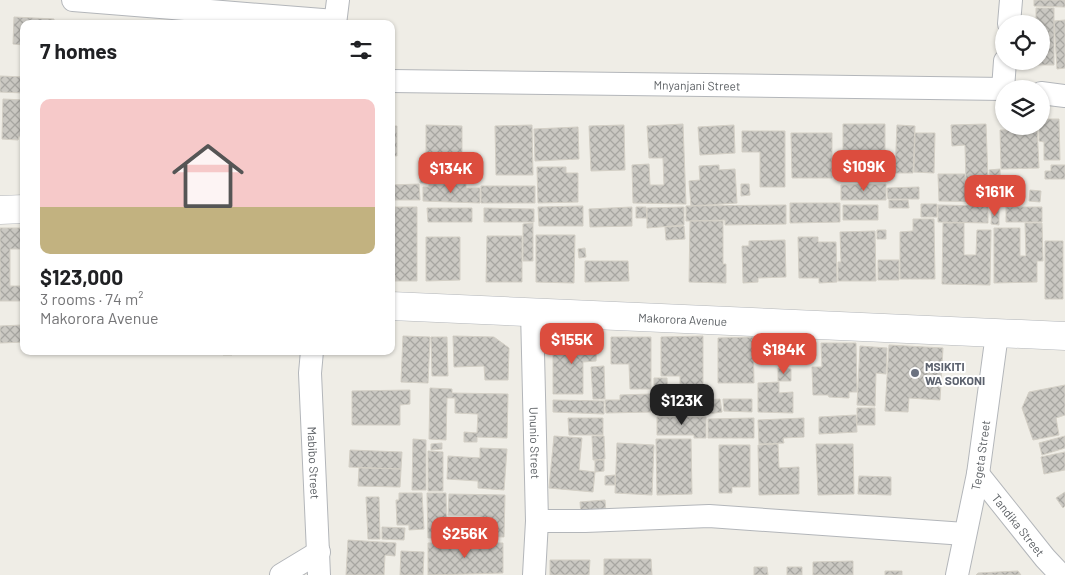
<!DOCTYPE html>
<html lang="en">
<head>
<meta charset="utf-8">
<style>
  :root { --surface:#fff; --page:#f6f6f6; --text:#202124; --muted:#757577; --accent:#dc4d3e }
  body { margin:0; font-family:Barlow,sans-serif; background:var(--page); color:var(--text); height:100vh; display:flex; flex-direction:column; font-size:19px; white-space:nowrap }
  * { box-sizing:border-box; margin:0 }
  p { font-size:16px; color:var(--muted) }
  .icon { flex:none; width:28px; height:28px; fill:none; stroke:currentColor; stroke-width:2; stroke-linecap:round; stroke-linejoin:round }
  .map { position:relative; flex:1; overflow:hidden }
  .side { position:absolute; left:20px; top:20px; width:375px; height:335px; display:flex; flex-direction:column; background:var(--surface); border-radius:10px; box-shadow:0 1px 4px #0004 }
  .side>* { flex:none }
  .fabs { position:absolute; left:995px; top:15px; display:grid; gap:10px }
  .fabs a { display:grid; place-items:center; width:55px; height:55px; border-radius:50%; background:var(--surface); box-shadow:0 1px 4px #0004; font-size:25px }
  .price { position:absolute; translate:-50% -42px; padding:0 11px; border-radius:10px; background:var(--accent); color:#fff; font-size:16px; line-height:32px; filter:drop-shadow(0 1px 2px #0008) }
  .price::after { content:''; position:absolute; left:50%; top:30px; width:15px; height:11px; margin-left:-8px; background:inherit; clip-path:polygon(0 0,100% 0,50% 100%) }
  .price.selected { background:#222; color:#fff }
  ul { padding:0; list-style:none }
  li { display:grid; align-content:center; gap:10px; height:265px; padding:0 20px }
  li span { display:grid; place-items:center; height:155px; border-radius:10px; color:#555 }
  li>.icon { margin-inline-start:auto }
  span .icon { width:90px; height:90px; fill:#fffc; stroke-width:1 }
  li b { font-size:21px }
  h2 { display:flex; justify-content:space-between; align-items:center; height:60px; padding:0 20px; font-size:21px }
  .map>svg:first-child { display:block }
  .building { fill:url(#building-cross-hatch); stroke:#d3cfc5 }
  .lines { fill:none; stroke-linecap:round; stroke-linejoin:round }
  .minor-casing { stroke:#b3b6ba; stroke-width:24 }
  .tertiary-casing { stroke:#b3b6ba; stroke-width:29 }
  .minor { stroke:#fff; stroke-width:22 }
  .tertiary { stroke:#fff; stroke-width:28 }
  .worship-dot { fill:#6b7280; stroke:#fff; stroke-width:2 }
  .labels { text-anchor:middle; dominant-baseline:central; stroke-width:4; stroke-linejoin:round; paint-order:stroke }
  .street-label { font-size:12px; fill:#5d6165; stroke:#fff }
  .worship-label { font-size:12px; font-weight:bold; fill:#5b616d; stroke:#fff; text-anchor:start }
</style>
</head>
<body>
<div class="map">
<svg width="1065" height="575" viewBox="0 0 1065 575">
  <defs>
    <pattern id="building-cross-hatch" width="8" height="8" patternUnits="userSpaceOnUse" patternTransform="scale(1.25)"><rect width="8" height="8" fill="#cac8c2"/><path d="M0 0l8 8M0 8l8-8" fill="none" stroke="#a7a6a1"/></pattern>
  </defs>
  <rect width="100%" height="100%" fill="#efede6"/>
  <!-- building -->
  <path class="building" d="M1034,0H1065V7L1034,6Z
    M1036,8H1054V65H1036V61H1041V24H1036Z
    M14,17L54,19V24H24V45L13,44Z
    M1065,20V68L1057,69L1054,21Z
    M168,22L208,23V24H168Z
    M0,76L24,77V93L0,92Z
    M3,99L24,100V136H19L18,140L2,139Z
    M1041,119H1059L1060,160H1044V142L1039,141V126H1041Z
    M683,124L686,204L633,203L632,165L649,164L650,185H664L663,158H649L647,126Z
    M843,124H885V161H870V180H843Z
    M986,124L988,180L966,181L965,145L952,146L951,125Z
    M426,125L462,126V171H426Z
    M532,125L533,175H496L495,126Z
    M624,125L625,170L591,171L589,126Z
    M734,125L735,153L700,155L698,127Z
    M897,125L915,126L913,173H895Z
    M391,126H397V156H391Z
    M1020,126H1037L1039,168L1001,169L1000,130H1020Z
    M578,127L579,159L535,161L534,129Z
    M742,131H785V187H760V152H742Z
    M791,133H832V178H792Z
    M915,133H935L934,173L914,172Z
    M719,165V170L735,169L737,203L691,206L689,181L700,180L699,166Z
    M1051,165H1065V179H1045V171H1051Z
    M537,167H566V173H578V202L538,203Z
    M1000,169L1001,201H995L989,170Z
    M420,172H429V183H420Z
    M938,174H965V186L990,187L991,202L939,201Z
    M419,184L420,200H391V185Z
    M429,184H466V188H480V203L423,201V187H429Z
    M741,184H749L750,195L741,196Z
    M886,184V200H841V185Z
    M481,186H535V203H481Z
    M919,187V199H888L887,188Z
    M1030,190L1041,191L1040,202L1029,201Z
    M889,200H908L909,208H889Z
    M790,203H840V222L790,223Z
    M921,204H937V217H921Z
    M786,205V224L725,225V220L686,221V206Z
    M843,205H878V220H843Z
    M938,205L988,206V223L938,222Z
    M583,206V226H539L538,207Z
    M395,207H417V281H395V275H391V210H395Z
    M632,207V226L590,227L589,209Z
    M636,207H646L647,218H636Z
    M684,207V225L647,228V208Z
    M1006,207H1042V222H1006Z
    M427,208H472V222H428Z
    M484,208L534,209V222H484Z
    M992,209H999V225L991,224Z
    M913,219H934L935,279H900V232L913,231Z
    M690,221H723V264H726V283L689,282Z
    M533,223V261H523V224Z
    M943,223H964V255H976L977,230H991L990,285L942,284Z
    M1025,223H1042L1043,261H1037V282L994,283V228H1020V256H1026Z
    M684,226L685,239L666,240L665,227Z
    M0,228H24V249H10V286H24V301H0Z
    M877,230H886V239H877Z
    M875,231L876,281H838V262H841L840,232Z
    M536,235H575L574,283L536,282Z
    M487,236H522V282H486Z
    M426,237H460V280L426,281Z
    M798,237H818V242H836L837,282L819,283V278H799Z
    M785,240L786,277L758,278V282L743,283L742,246H749V241Z
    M1045,241H1063V299H1045Z
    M585,248L586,257L579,258L578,249Z
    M878,260H899V280H878Z
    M585,261H628L629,281L585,282Z
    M22,325L24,342L0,343V326Z
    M403,336L430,337L428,383L401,382Z
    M453,336L494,337L509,348L508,380H485L484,366L454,367Z
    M703,336V390H680V376H661V337Z
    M431,337H447L448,376H432Z
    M611,337H651V389H630L629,364H611Z
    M753,337L754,383H718V338Z
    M569,338H597L596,361L583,362V394H553V354Z
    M821,343H856L857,392H849V398L829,397L828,395H813L812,367H822Z
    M889,345L943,348L940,400L909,398L908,412L885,411Z
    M860,346L887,348L886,374L876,373L875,406L857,405Z
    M223,351H232V355H223Z
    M604,366L605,399H593L591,367Z
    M778,368L791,369V381H778Z
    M654,378H667L668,413H654Z
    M779,382V393L793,392V413L758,412V383Z
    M1065,385V415L1056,418L1059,435L1033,440L1022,408L1029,392Z
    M430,388L452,389V393L508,394L507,438L477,437V442H464V432L477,433L478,414L455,413V398H447L446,440L429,439Z
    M410,390V404L400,405V425H352V391Z
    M650,394L651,412L606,413L605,400H620V395Z
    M690,397V414L669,415L668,398Z
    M720,399L722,412L707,414L706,400Z
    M723,399H752V412L724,411Z
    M553,400L604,401V414L553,412Z
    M857,408H875V425H857Z
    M856,415L857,432L819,434V417Z
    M657,417H706V438H694V435H657Z
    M568,418H603V435H569Z
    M754,418V438H708V419Z
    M804,418V437L783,438L784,443L759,444L758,420Z
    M554,436L582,438L579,470L595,472L593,492L549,488Z
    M592,436H604L605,459L593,460Z
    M1065,436V448L1042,455L1039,443Z
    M413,439L426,440V490H412Z
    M656,439H691L692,494L657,495Z
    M442,443V449L431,450V444Z
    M617,443L654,445L652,495L615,493Z
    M778,444L779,468L799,467V494L759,495L758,445Z
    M816,444H853L854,494L818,495Z
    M719,445H750V487H732V493H719Z
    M480,448L507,449L504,490L478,488V481L447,479L448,456L480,458Z
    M350,450L402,452L401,469L349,467Z
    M428,451L443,452V491H428Z
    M1065,452V470L1044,474L1041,457Z
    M595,460H604V471L595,472Z
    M359,468L401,469L400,487L358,486Z
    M615,475V485H605V476Z
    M859,476L891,477V495L858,494Z
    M1065,492V506L1063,508L1056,498Z
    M399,493H422L424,529L409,530V525H397L396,500H399Z
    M427,493H446L447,538H428Z
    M449,494L505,495L504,537L480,536L481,516L448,515Z
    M366,497H379L380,539H368Z
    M605,500L606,513L581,515L580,502Z
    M382,527L405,528L404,540L382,539Z
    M348,540L396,543L395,556L385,555L384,575H346Z
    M428,543H503V573L428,575Z
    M401,551L424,552L423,575H400Z
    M604,559H651L652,575H604Z
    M550,560H590L589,575H550Z
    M853,561V575H813V562Z
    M754,567H767L768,575H754Z
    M787,567H802V575H787Z
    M885,571H902V575H885Z
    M1018,571L1021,575H976L978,573Z"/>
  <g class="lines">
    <defs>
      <g id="minor">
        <path d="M73,0L335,21"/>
        <path d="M335,24L338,0"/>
        <path d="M1009,24L1011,0"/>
        <path id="s1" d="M391,81L1004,89"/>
        <path d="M1003,89L1005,61"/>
        <path d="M1041,93L1065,96"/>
        <path id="s2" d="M532,311L537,521L534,575"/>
        <path id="s3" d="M312,351L310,373L319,575"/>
        <path id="s4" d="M978,474L1045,558L1061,575"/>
        <path d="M537,521H585L709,516L965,534"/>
        <path d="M281,575L319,552"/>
        <path id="s5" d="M957,575L978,474L997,334"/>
      </g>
      <g id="tertiary">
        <path d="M0,210L24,209"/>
        <path id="s6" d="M391,306L1065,336"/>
      </g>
    </defs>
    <!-- minor casing -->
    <use href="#minor" class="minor-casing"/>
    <!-- tertiary casing -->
    <use href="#tertiary" class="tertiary-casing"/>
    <!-- minor -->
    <use href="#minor" class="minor"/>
    <!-- tertiary -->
    <use href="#tertiary" class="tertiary"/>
  </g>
  <!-- markers -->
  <circle class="worship-dot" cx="915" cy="373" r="5"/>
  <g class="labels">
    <!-- street labels -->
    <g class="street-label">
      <text stroke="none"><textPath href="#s1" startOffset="306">Mnyanjani Street</textPath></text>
      <text stroke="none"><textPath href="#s6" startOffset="292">Makorora Avenue</textPath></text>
      <text stroke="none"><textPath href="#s2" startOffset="132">Ununio Street</textPath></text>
      <text stroke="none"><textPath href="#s5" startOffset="122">Tegeta Street</textPath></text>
      <text stroke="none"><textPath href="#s3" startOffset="112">Mabibo Street</textPath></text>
      <text stroke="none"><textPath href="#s4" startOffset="65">Tandika Street</textPath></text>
    </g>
    <!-- worship labels -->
    <g class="worship-label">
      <text x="925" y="366">MSIKITI<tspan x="925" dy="14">WA SOKONI</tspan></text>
    </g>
  </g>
</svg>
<div class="fabs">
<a><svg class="icon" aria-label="locate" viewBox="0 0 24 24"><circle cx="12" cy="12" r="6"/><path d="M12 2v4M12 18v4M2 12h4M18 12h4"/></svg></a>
<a><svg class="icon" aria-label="layers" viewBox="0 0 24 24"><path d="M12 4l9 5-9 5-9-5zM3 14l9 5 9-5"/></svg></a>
</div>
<b class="price" style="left:864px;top:192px">$109K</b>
<b class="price" style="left:451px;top:194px">$134K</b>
<b class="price" style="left:995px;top:217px">$161K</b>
<b class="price" style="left:572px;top:365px">$155K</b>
<b class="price" style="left:784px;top:375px">$184K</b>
<b class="price selected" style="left:682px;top:426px">$123K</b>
<b class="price" style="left:465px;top:559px">$256K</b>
<section class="side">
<h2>7 homes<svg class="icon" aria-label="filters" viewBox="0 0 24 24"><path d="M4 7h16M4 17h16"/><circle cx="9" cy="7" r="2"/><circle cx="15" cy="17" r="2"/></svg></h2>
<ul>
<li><span style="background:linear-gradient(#f6c9c9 70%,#c2b280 0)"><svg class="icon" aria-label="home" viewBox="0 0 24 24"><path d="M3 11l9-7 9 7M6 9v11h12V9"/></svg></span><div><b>$123,000</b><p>3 rooms · 74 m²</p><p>Makorora Avenue</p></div></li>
</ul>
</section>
</div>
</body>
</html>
